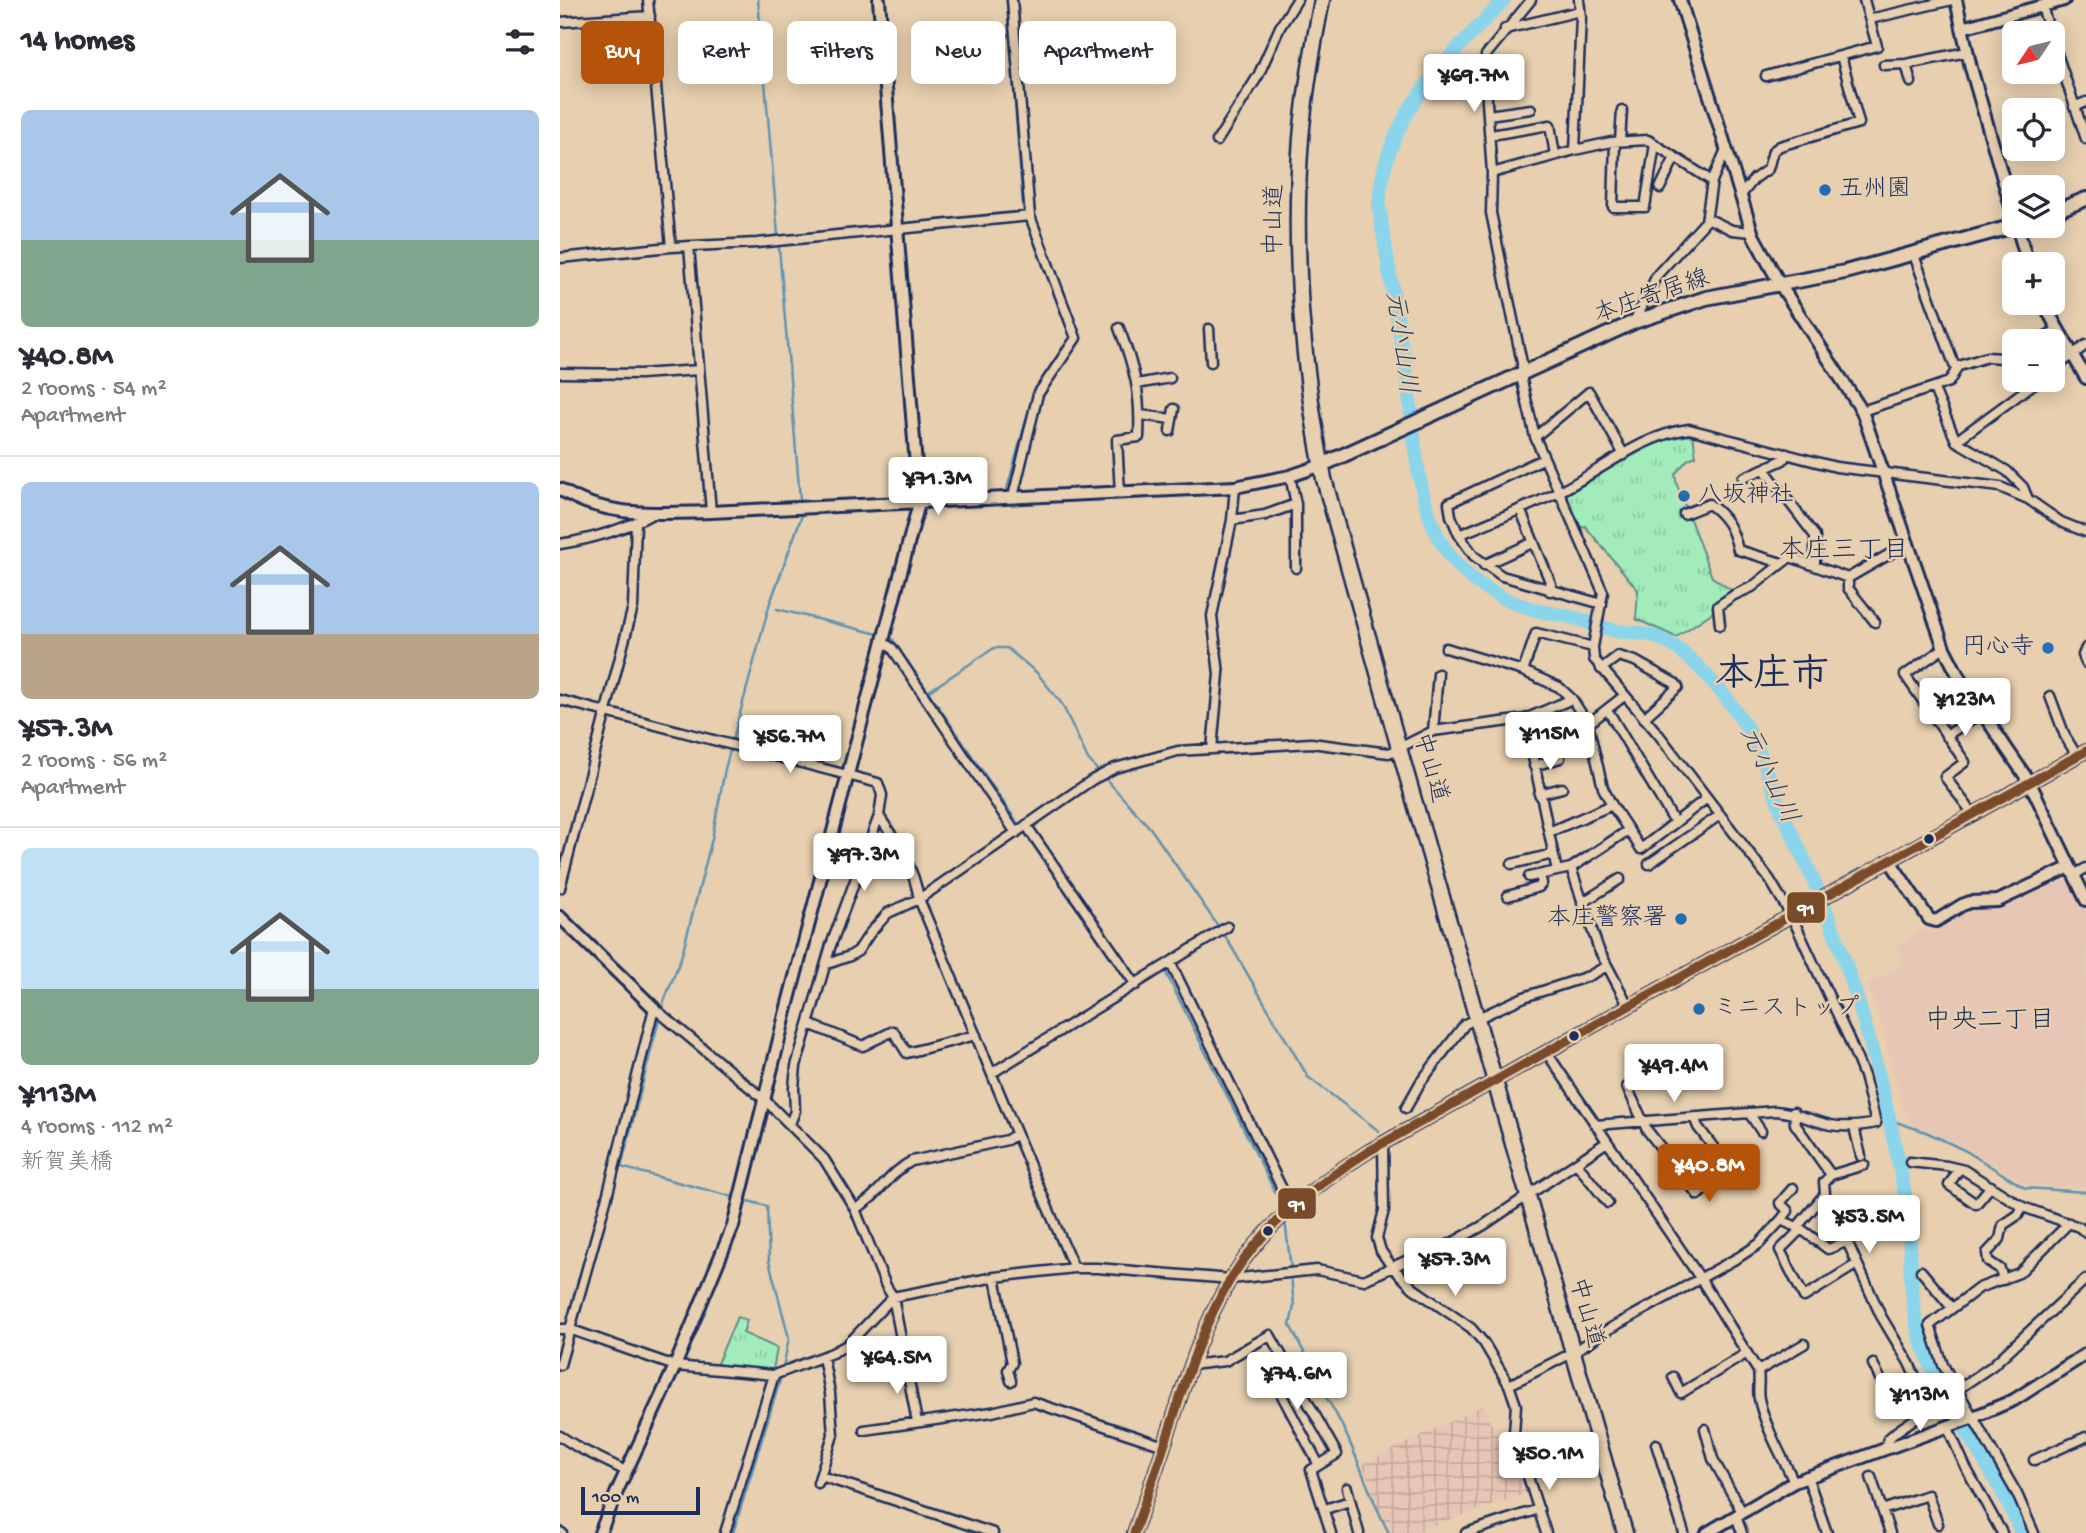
<!DOCTYPE html>
<html lang="en">
<head>
<meta charset="utf-8">
<style>
  :root { --surface:#fff; --page:#f2f2f3; --text:#2b2b33; --muted:#7c7c81; --line:#e1e1e2; --accent:#b45309 }
  body { margin:0; font-family:"Gochi Hand","Klee One",sans-serif; background:var(--page); color:var(--text); height:100vh; display:flex; flex-direction:column; font-size:26px; white-space:nowrap }
  * { box-sizing:border-box; margin:0 }
  p { font-size:23px; color:var(--muted) }
  .icon { flex:none; width:38px; height:38px; fill:none; stroke:currentColor; stroke-width:2; stroke-linecap:round; stroke-linejoin:round }
  .map { position:relative; flex:1; overflow:hidden }
  .side { display:flex; flex-direction:column; background:var(--surface); width:560px }
  .side>* { flex:none }
  .banner { position:absolute; left:21px; top:21px; width:665px; height:63px; display:flex; gap:14px }
  .needle { width:46px; rotate:235deg }
  .fabs { position:absolute; left:1442px; top:21px; display:grid; gap:14px }
  .fabs a { display:grid; place-items:center; width:63px; height:63px; border-radius:10px; background:var(--surface); box-shadow:0 4px 18px #0003; font-size:35px }
  .scale { position:absolute; left:21px; bottom:18px; width:119px; box-sizing:border-box; padding-left:7px; border:4px solid #1b2f5e; border-top:0; font-size:19px; line-height:24px; white-space:nowrap; color:#1b2f5e; -webkit-text-stroke:5px #e7cfaf; paint-order:stroke }
  .price { position:absolute; translate:-50% -60px; padding:0 16px; border-radius:7px; background:#fff; color:#222; font-size:23px; line-height:46px; filter:drop-shadow(0 2px 4px #0008) }
  .price::after { content:''; position:absolute; left:50%; top:42px; width:21px; height:16px; margin-left:-10px; background:inherit; clip-path:polygon(0 0,100% 0,50% 100%) }
  .price.selected { background:var(--accent); color:#fff }
  ul { padding:0; list-style:none }
  li { display:grid; align-content:center; gap:14px; height:371px; padding:0 21px }
  li+li { border-top:2px solid var(--line) }
  li span { display:grid; place-items:center; height:217px; border-radius:10px; color:#555 }
  li>.icon { margin-inline-start:auto }
  span .icon { width:126px; height:126px; fill:#fffc; stroke-width:1 }
  li b { font-size:30px }
  h2 { display:flex; justify-content:space-between; align-items:center; height:84px; padding:0 21px; font-size:30px }
  .chip { padding:0 24px; border-radius:10px; background:var(--surface); box-shadow:0 4px 18px #0003; font-size:24px; line-height:63px }
  .chip.selected { background:var(--accent); color:#fff }
  main { display:flex; flex:1; min-height:0 }
  .map>svg:first-child { display:block }
  .built { fill:#e8c6b6 }
  .industrial { fill:url(#industrial-grid) }
  .grass { fill:url(#grass-tufts); stroke:#5e8d8c; stroke-width:2 }
  .lines { fill:none; stroke-linecap:round; stroke-linejoin:round }
  .stream { stroke:#5e93b3; stroke-width:2.5 }
  .river { stroke:#8ad5eb; stroke-width:14 }
  .street-casing { stroke:#1b2f5e; stroke-width:13 }
  .secondary-casing { stroke:#1b2f5e; stroke-width:16 }
  .primary-casing { stroke:#1b2f5e; stroke-width:18 }
  .highway-casing { stroke:#1b2f5e; stroke-width:19 }
  .street { stroke:#e7cfaf; stroke-width:8 }
  .secondary { stroke:#e7cfaf; stroke-width:10 }
  .primary { stroke:#e7cfaf; stroke-width:12 }
  .highway { stroke:#e7cfaf; stroke-width:14 }
  .bus-1-casing { stroke:#e7cfaf; stroke-width:14 }
  .bus-1 { stroke:#7a4b2a; stroke-width:9 }
  .poi-dot { fill:#1f6fb2; stroke:#e7cfaf; stroke-width:2.5 }
  .bus-dot { fill:#1b2f5e; stroke:#e7cfaf; stroke-width:2.5 }
  .labels { text-anchor:middle; dominant-baseline:central; stroke-width:5; stroke-linejoin:round; paint-order:stroke }
  .poi-label { font-size:24px; fill:#1b2f5e; stroke:#e7cfaf; text-anchor:start }
  .street-label { font-size:24px; fill:#1b2f5e; stroke:#e7cfaf }
  .water-label { font-size:26px; font-style:italic; fill:#26406c; stroke:#e7cfaf }
  .neighbourhood-label { font-size:26px; fill:#1b2f5e; stroke:#e7cfaf }
  .town-label { font-size:38px; font-weight:bold; fill:#1b2f5e; stroke:#e7cfaf }
  .line-badge { stroke:#e7cfaf; stroke-width:2.5 }
  .badge-label { font-size:19px; text-anchor:middle; font-weight:bold; fill:#fff }
</style>
</head>
<body>
<main>
<section class="side">
<h2>14 homes<svg class="icon" aria-label="filters" viewBox="0 0 24 24"><path d="M4 7h16M4 17h16"/><circle cx="9" cy="7" r="2"/><circle cx="15" cy="17" r="2"/></svg></h2>
<ul>
<li><span style="background:linear-gradient(#a9c7e8 60%,#7fa58c 0)"><svg class="icon" aria-label="home" viewBox="0 0 24 24"><path d="M3 11l9-7 9 7M6 9v11h12V9"/></svg></span><div><b>¥40.8M</b><p>2 rooms · 54 m²</p><p>Apartment</p></div></li>
<li><span style="background:linear-gradient(#a9c7e8 70%,#b9a48a 0)"><svg class="icon" aria-label="home" viewBox="0 0 24 24"><path d="M3 11l9-7 9 7M6 9v11h12V9"/></svg></span><div><b>¥57.3M</b><p>2 rooms · 56 m²</p><p>Apartment</p></div></li>
<li><span style="background:linear-gradient(#bfe0f5 65%,#7fa58c 0)"><svg class="icon" aria-label="home" viewBox="0 0 24 24"><path d="M3 11l9-7 9 7M6 9v11h12V9"/></svg></span><div><b>¥113M</b><p>4 rooms · 112 m²</p><p>新賀美橋</p></div></li>
</ul>
</section>
<div class="map">
<svg width="1526" height="1533" viewBox="0 0 1526 1533">
  <defs>
    <pattern id="industrial-grid" width="8" height="8" patternUnits="userSpaceOnUse" patternTransform="scale(1.75)"><rect width="8" height="8" fill="#e8c6b6"/><path d="M0 4h8M4 0v8" fill="none" stroke="#c6aa9f"/></pattern>
    <pattern id="grass-tufts" width="24" height="20" patternUnits="userSpaceOnUse" patternTransform="scale(1.75)"><rect width="24" height="20" fill="#a2ebba"/><path d="M3 7l-1-3M5 7V3M7 7l1-3M15 17l-1-3M17 17v-4M19 17l1-3" fill="none" stroke="#8bcaa2"/></pattern>
  </defs>
  <rect width="100%" height="100%" fill="#e7cfaf"/>
  <filter id="ink" filterUnits="userSpaceOnUse"><feTurbulence type="fractalNoise" baseFrequency=".0143" numOctaves="2"/><feDisplacementMap in="SourceGraphic" scale="14" xChannelSelector="R" yChannelSelector="G"/><feConvolveMatrix kernelMatrix="1 2 1 2 8 2 1 2 1" color-interpolation-filters="sRGB"/></filter>
  <g filter="url(#ink)">
    <!-- built -->
    <path class="built" d="M1508,874L1511,875L1526,906V1187L1467,1185L1405,1147L1352,1124L1343,1109L1322,1026L1308,984L1344,965L1335,947L1367,928L1370,932L1408,910L1439,907Z"/>
    <!-- industrial -->
    <path class="industrial" d="M922,1406L937,1435L952,1430L971,1497L966,1498L964,1494L852,1533H831L815,1504L803,1464Z"/>
    <!-- grass -->
    <path class="grass" d="M1133,435L1136,456L1128,459L1115,474L1117,485L1152,577L1174,592L1162,606L1116,637L1076,619L1078,590L1025,526L1018,529L1005,497V494L1102,439Z
      M177,1317L187,1320L183,1333L217,1348L213,1370L209,1373L155,1368Z"/>
    <g class="lines">
      <!-- stream -->
      <path class="stream" d="M198,0L218,235
        M447,0L463,207L468,226L509,333
        M219,247L240,499
        M447,489L474,391L503,347
        M217,609L318,634
        M331,637L459,825
        M369,691L434,648H447L477,673L502,704L528,759L539,772
        M545,778L591,829L660,929
        M465,833L568,983
        M664,934L748,1077L819,1131
        M605,971L720,1202
        M576,978L600,963
        M1330,1120L1366,1132L1406,1151L1465,1188L1526,1192
        M177,1198L61,1167L103,1004L121,958L152,839L165,769L209,606L242,515
        M184,1200L207,1206L209,1261L229,1338L223,1368
        M725,1221L731,1268
        M731,1275L734,1306L730,1325L750,1364L745,1374C751,1381 759,1387 764,1394C793,1437 805,1488 829,1533
        M173,1533L222,1374"/>
      <!-- river -->
      <path class="river" d="M944,0C886,61 823,116 819,206C827,261 837,315 846,370C854,425 854,491 880,540C901,579 938,600 980,611C990,614 1001,614 1011,617C1026,621 1041,628 1057,631C1069,633 1084,632 1096,637C1129,648 1171,701 1189,731C1204,756 1211,785 1222,812C1233,836 1245,860 1255,884C1298,983 1325,1090 1345,1195C1354,1242 1346,1290 1360,1337C1382,1409 1435,1463 1461,1533"/>
      <defs>
        <path id="street" d="M88,0L111,247
          M452,0L470,216L516,338L478,394L453,497
          M971,0L926,55L927,102L932,173L931,213L962,363V381L975,437L1043,592L1033,647L1034,659L1099,735L1210,880L1232,917L1288,1037L1304,1076L1316,1123C1301,1126 1286,1128 1271,1125C1251,1121 1236,1112 1215,1111L1036,1125
          M1482,6L1490,33
          M1310,19L1392,0
          M0,22L90,16
          M945,29L1020,11
          M1493,42L1526,139
          M1346,64L1351,82
          M1324,65L1346,64L1407,52
          M1206,76L1317,46L1304,0
          M1514,107L1526,102
          M928,115L971,109
          M931,135L990,125L995,155
          M657,141L698,76L720,27L737,0
          M1060,141L1062,110
          M1055,142L1053,207H1085L1095,144
          M1015,150L1051,142L1088,140L1152,181
          M932,173L1015,150L1021,17L1019,0
          M1100,188L1115,157
          M1182,194L1194,179L1208,169L1213,151L1220,146L1299,123L1281,56
          M1147,218L1172,230L1192,232
          M129,246L151,512
          M0,258L111,247L197,243L470,216
          M1074,322L1097,275L1146,221L1152,181L1167,147
          M559,328C575,369 581,394 579,437L557,440L560,493
          M649,329L651,362
          M1476,341L1497,330
          M1396,367L1427,357L1443,358L1454,352
          M1493,369L1526,345
          M0,373L80,374L139,370
          M577,384L610,378
          M1374,389L1396,441L1447,471L1463,487L1468,499
          M1302,411L1389,382L1396,370L1354,255
          M580,415L612,419
          M610,431L614,409
          M975,437L1029,392L1064,455
          M1396,441L1479,380
          M1204,469L1255,536V566
          M730,476L736,504V568
          M1183,478L1223,460L1227,454
          M960,509L991,584L990,591
          M1124,514L1149,504C1167,517 1173,529 1178,550L1222,563
          M672,520L705,515L736,504
          M899,535L891,516L889,503L983,459
          M0,544C33,539 65,529 94,513
          M924,565L974,542
          M1288,578V588L1315,622
          M1042,604L942,576L914,556L899,535C932,521 966,508 999,492C1041,471 1081,435 1129,429L1276,467L1440,487L1468,499L1501,522L1526,532
          M1160,625L1158,606L1174,595L1192,587L1230,557L1288,578L1349,543
          M323,642L332,648L456,833
          M886,648L963,671
          M1384,648L1345,675L1405,762L1385,777L1414,815
          M1526,648L1523,655L1526,663
          M1041,669L1058,656L1075,661L1116,684L1118,687L1084,718
          M1490,696L1505,736L1517,756
          M1012,699L999,687L963,671L976,633L1033,647
          M0,700L318,783L322,795L319,816L271,945L236,1066L234,1088L235,1111L230,1124
          M1047,709L1115,823
          M965,719L997,871L1011,868L1039,950L1069,1007
          M873,731L878,674
          M1386,736L1421,713
          M652,749L659,674L652,616L672,520L675,487
          M971,750L1013,734L1028,724L1043,788L1052,805
          M974,766L1000,758
          M979,794L1002,788
          M319,816C337,843 354,867 359,899C411,1022 460,1146 514,1268
          M466,825L576,985
          M989,832L1052,805L1081,849L1147,798
          M952,864L993,854
          M1089,864L1160,815
          M1011,868L1067,831
          M1514,875L1526,868
          M969,877L997,871
          M0,888L73,607L76,523
          M948,896L979,887L982,883L980,876
          M1022,903L1060,879
          M267,964L290,956L298,951L310,933L328,913L359,899L532,780L555,768L618,751L751,743L829,753L873,731L965,719L1012,699L1028,724L1064,696
          M611,964L731,1207
          M249,1024L303,1046L333,1031L347,1053L416,1035
          M987,1053L1140,1278L1198,1371C1200,1381 1197,1390 1199,1399C1205,1427 1222,1456 1234,1482
          M432,1073L667,927
          M1067,1087L1087,1130L1138,1195L1170,1169L1138,1127L1134,1117
          M846,1108L860,1083L905,1024L964,997L1029,976L1047,966
          M1234,1112L1235,1124L1271,1175L1264,1182L1265,1194L1271,1214L1281,1228L1321,1316L1349,1363L1370,1409
          M1189,1113L1201,1131
          M1294,1127L1301,1156
          M823,1144L824,1210L817,1238L821,1251L832,1267L853,1288L911,1328L924,1343L949,1385L956,1405L954,1433L986,1533
          M1350,1162L1387,1166L1404,1170L1463,1207L1519,1227L1526,1233
          M1017,1164L1048,1203
          M1399,1169L1389,1185L1416,1204L1431,1186
          M1271,1175L1304,1165
          M295,1209C319,1197 328,1173 352,1161L447,1140L455,1135
          M1221,1220L1228,1211L1220,1203L1233,1188
          M1237,1227L1265,1194
          M1286,1242L1268,1249L1241,1229L1220,1250L1244,1297L1297,1264
          M1361,1271L1392,1308
          M435,1277L452,1363L448,1370L451,1381
          M1443,1280L1440,1269L1428,1261L1427,1253L1440,1239L1443,1225L1458,1215L1463,1207
          M0,1329H9L115,1366L214,1375L272,1353L287,1345L333,1297L435,1277L514,1268H537L671,1279L757,1270L804,1280L848,1260L883,1248L924,1225L1047,1142
          M1313,1364L1327,1393L1355,1378
          M0,1365L48,1193L94,1008L206,1101L264,1159L295,1209L326,1286L333,1297L357,1422
          M630,1365L665,1361L710,1335L777,1454L751,1470L771,1533
          M727,1365L711,1375L759,1465
          M1198,1371L1244,1344
          M1113,1377L1121,1393L1187,1353
          M949,1385L1012,1353L1051,1328L1179,1257L1199,1244L1221,1220L1241,1229
          M1387,1426L1406,1468L1442,1533
          M1145,1429L1153,1459L1182,1512
          M304,1430L432,1412L473,1402L604,1446
          M0,1436L19,1448L66,1471
          M1096,1444L1124,1533
          M1325,1448L1328,1439L1337,1431L1432,1366L1526,1279
          M964,1460L1036,1438
          M1474,1460L1526,1437
          M261,1476L433,1533
          M1247,1476L1267,1533
          M1311,1477L1330,1533
          M258,1483L273,1435L270,1393L263,1357
          M787,1488L799,1533
          M765,1509L790,1501
          M1322,1510L1368,1495L1378,1524
          M1176,1516L1182,1533
          M0,1532L2,1533
          M165,1533L214,1375
          M906,1533L979,1509
          M1474,1533L1457,1494L1383,1365L1370,1325L1419,1288L1459,1273L1509,1223"/>
        <path id="secondary" d="M1120,0L1193,235L1221,286L1302,411L1384,648L1401,681L1470,783L1526,900
          M1396,0L1411,68L1454,217
          M1402,28L1504,0
          M1457,226L1468,264
          M1483,303L1526,378
          M0,489C45,519 100,513 151,512L675,487L730,476L762,465
          M1330,861L1369,919L1376,921L1402,905L1410,902L1438,901L1510,867
          M0,917L94,1008
          M40,1533L58,1489L115,1366L173,1226L226,1011L359,503L319,0
          M574,1533C587,1496 600,1459 612,1422C628,1373 643,1325 670,1280C704,1225 755,1185 809,1151L1526,751
          M1147,1533L1234,1482L1411,1418L1454,1400L1526,1354"/>
        <path id="primary" d="M1493,212L1526,199
          M762,465L1074,322L1146,298L1285,272L1454,226"/>
        <path id="highway" d="M762,0C753,46 745,91 741,138C732,253 742,366 764,479L839,748L1065,1533"/>
      </defs>
      <!-- street casing -->
      <use href="#street" class="street-casing"/>
      <!-- secondary casing -->
      <use href="#secondary" class="secondary-casing"/>
      <!-- primary casing -->
      <use href="#primary" class="primary-casing"/>
      <!-- highway casing -->
      <use href="#highway" class="highway-casing"/>
      <!-- street -->
      <use href="#street" class="street"/>
      <!-- secondary -->
      <use href="#secondary" class="secondary"/>
      <!-- primary -->
      <use href="#primary" class="primary"/>
      <!-- highway -->
      <use href="#highway" class="highway"/>
      <defs>
        <path id="bus-1" d="M574,1533C587,1496 600,1459 612,1422C628,1373 643,1325 670,1280C704,1225 755,1185 809,1151L1526,751"/>
      </defs>
      <!-- bus-1 casing -->
      <use href="#bus-1" class="bus-1-casing"/>
      <!-- bus-1 -->
      <use href="#bus-1" class="bus-1"/>
    </g>
  </g>
  <!-- markers -->
  <g class="poi-dot">
    <circle cx="1265" cy="190" r="7"/>
    <circle cx="1124" cy="496" r="7"/>
    <circle cx="1488" cy="648" r="7"/>
    <circle cx="1121" cy="919" r="7"/>
    <circle cx="1139" cy="1009" r="7"/>
  </g>
  <g class="bus-dot">
    <circle cx="1369" cy="839" r="6"/>
    <circle cx="1014" cy="1036" r="6"/>
    <circle cx="708" cy="1231" r="6"/>
  </g>
  <g class="labels">
    <!-- poi labels -->
    <g class="poi-label">
      <text x="1279" y="190">五州園</text>
      <text x="1138" y="496">八坂神社</text>
      <text x="1474" y="648" text-anchor="end">円心寺</text>
      <text x="1107" y="919" text-anchor="end">本庄警察署</text>
      <text x="1153" y="1009">ミニストップ</text>
    </g>
    <!-- street labels -->
    <g class="street-label">
      <text transform="translate(716 220) rotate(-89)">中山道</text>
      <text transform="translate(1092 298) rotate(-19)">本庄寄居線</text>
      <text transform="translate(869 768) rotate(74)">中山道</text>
      <text transform="translate(1025 1313) rotate(74)">中山道</text>
    </g>
    <!-- water labels -->
    <g class="water-label">
      <text transform="translate(839 343) rotate(82)">元小山川</text>
      <text transform="translate(1207 776) rotate(65)">元小山川</text>
    </g>
    <!-- neighbourhood labels -->
    <g class="neighbourhood-label">
      <text x="1284" y="552">本庄三丁目</text>
      <text x="1430" y="1022">中央二丁目</text>
    </g>
    <!-- town labels -->
    <g class="town-label">
      <text x="1212" y="678">本庄市</text>
    </g>
  </g>
  <g class="line-badge">
    <rect x="1226" y="891" width="40" height="33" rx="7" fill="#7a4b2a"/>
    <rect x="717" y="1187" width="40" height="33" rx="7" fill="#7a4b2a"/>
  </g>
  <g class="badge-label">
    <text x="1246" y="914">91</text>
    <text x="737" y="1210">91</text>
  </g>
</svg>
<div class="fabs">
<a><svg class="needle" viewBox="-14 -14 28 28"><path d="M0-13l5 13h-10z" fill="#e53935"/><path d="M0 13l5-13h-10z" fill="#7c7c81"/></svg></a>
<a><svg class="icon" aria-label="locate" viewBox="0 0 24 24"><circle cx="12" cy="12" r="6"/><path d="M12 2v4M12 18v4M2 12h4M18 12h4"/></svg></a>
<a><svg class="icon" aria-label="layers" viewBox="0 0 24 24"><path d="M12 4l9 5-9 5-9-5zM3 14l9 5 9-5"/></svg></a>
<a>+</a>
<a>−</a>
</div>
<div class="scale">100 m</div>
<b class="price" style="left:914px;top:114px">¥69.7M</b>
<b class="price" style="left:378px;top:517px">¥71.3M</b>
<b class="price" style="left:1405px;top:738px">¥123M</b>
<b class="price" style="left:990px;top:772px">¥115M</b>
<b class="price" style="left:230px;top:775px">¥56.7M</b>
<b class="price" style="left:304px;top:893px">¥97.3M</b>
<b class="price" style="left:1114px;top:1104px">¥49.4M</b>
<b class="price selected" style="left:1149px;top:1204px">¥40.8M</b>
<b class="price" style="left:1309px;top:1255px">¥53.5M</b>
<b class="price" style="left:895px;top:1298px">¥57.3M</b>
<b class="price" style="left:337px;top:1396px">¥64.5M</b>
<b class="price" style="left:737px;top:1412px">¥74.6M</b>
<b class="price" style="left:1360px;top:1433px">¥113M</b>
<b class="price" style="left:989px;top:1492px">¥50.1M</b>
<div class="banner">
<a class="chip selected">Buy</a>
<a class="chip">Rent</a>
<a class="chip">Filters</a>
<a class="chip">New</a>
<a class="chip">Apartment</a>
</div>
</div>
</main>
</body>
</html>
